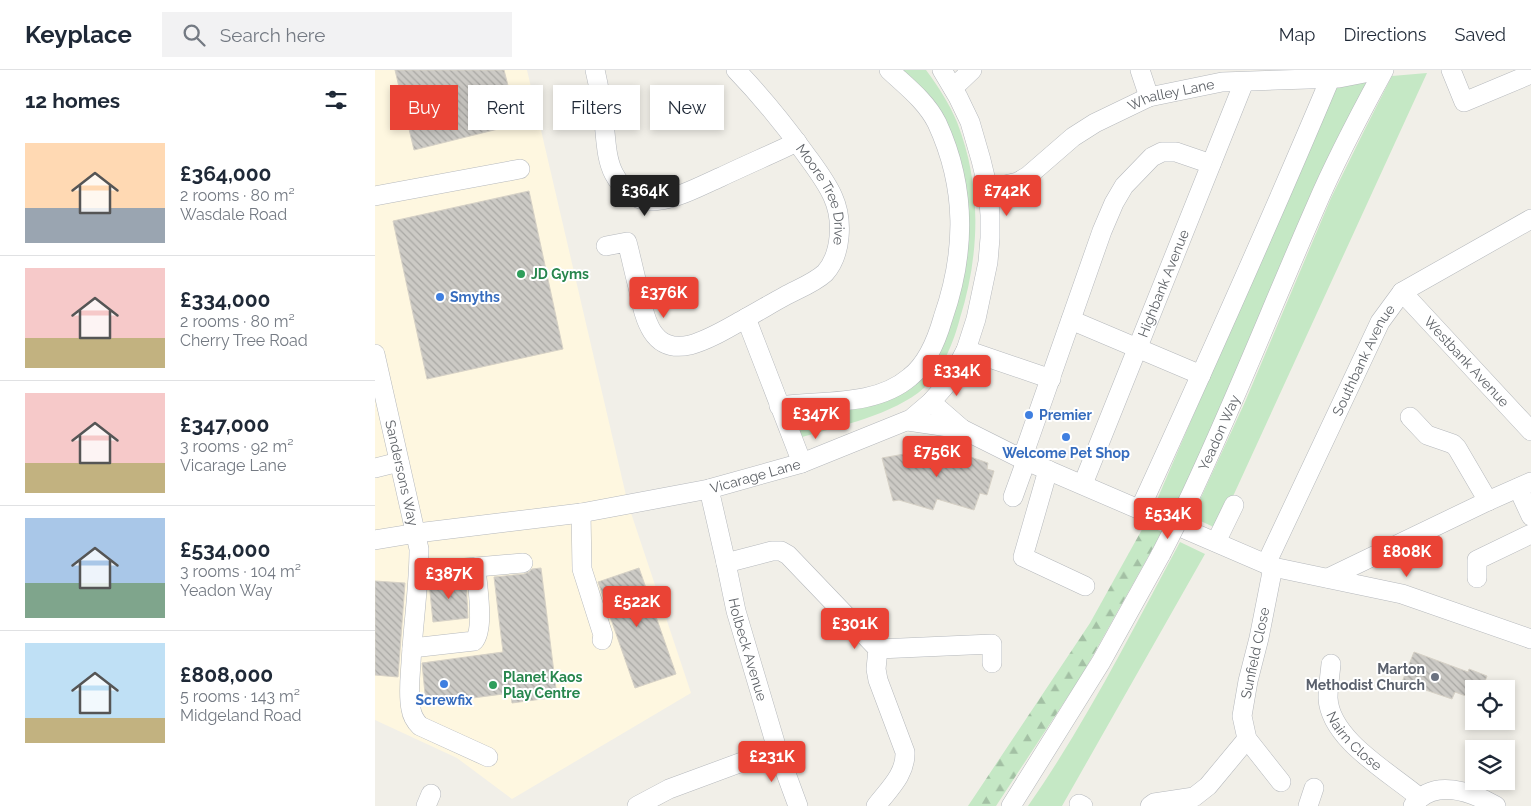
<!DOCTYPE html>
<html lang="en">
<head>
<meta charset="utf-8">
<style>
  :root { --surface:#fff; --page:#f2f2f3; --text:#1f2937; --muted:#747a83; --line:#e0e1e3; --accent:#ea4335 }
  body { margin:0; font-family:Raleway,sans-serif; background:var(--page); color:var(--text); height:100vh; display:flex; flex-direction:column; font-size:19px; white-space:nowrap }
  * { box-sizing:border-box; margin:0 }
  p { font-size:16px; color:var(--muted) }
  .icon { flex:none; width:28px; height:28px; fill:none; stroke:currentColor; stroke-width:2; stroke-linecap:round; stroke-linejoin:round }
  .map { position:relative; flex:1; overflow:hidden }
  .panel { display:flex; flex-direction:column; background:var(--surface); width:375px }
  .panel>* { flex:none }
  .top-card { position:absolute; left:15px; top:15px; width:475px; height:45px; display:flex; gap:10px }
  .tools { position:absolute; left:1090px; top:610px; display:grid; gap:10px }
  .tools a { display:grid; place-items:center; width:50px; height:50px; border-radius:0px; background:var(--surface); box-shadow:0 2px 8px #0003; font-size:25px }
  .price { position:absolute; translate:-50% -42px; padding:0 11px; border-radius:5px; background:var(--accent); color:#fff; font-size:16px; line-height:32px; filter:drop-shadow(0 1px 2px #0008) }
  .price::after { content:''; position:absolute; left:50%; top:30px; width:15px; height:11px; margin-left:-8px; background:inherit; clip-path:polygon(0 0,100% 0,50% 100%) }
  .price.active { background:#222; color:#fff }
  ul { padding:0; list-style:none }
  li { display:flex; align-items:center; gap:15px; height:125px; padding:0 25px }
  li+li { border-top:1px solid var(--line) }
  li span { display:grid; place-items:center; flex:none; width:140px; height:100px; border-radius:0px; color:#555 }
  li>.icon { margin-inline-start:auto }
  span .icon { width:60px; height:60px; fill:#fffc; stroke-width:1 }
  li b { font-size:21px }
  h2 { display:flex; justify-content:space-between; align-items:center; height:60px; padding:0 25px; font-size:21px }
  .tag { padding:0 18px; border-radius:0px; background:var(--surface); box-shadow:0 2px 8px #0003; font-size:18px; line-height:45px }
  .tag.active { background:var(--accent); color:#fff }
  header { display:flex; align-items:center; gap:30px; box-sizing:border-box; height:70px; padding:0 25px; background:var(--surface); border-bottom:1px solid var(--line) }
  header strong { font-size:24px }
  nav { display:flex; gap:28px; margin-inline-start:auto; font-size:18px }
  .search { width:350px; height:45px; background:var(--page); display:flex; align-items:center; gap:12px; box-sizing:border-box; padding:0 18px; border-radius:0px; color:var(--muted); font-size:19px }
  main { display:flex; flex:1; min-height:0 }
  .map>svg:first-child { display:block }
  .commercial { fill:#fef7e0 }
  .grass { fill:#c5e8c5 }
  .forest { fill:url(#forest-firs) }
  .building { fill:url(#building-back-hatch); stroke:#d6d1c6 }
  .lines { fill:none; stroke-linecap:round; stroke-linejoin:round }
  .minor-casing { stroke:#b5b8bc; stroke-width:20 }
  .minor { stroke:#fff; stroke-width:19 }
  .minor-bridge-casing { stroke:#b5b8bc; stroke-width:20; stroke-linecap:butt }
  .minor-bridge { stroke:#fff; stroke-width:19 }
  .leisure-dot { fill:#2e9e5b; stroke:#fff; stroke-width:2 }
  .shop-dot { fill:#3f7fe0; stroke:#fff; stroke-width:2 }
  .worship-dot { fill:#6b7280; stroke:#fff; stroke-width:2 }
  .labels { text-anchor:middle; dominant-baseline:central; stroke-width:4; stroke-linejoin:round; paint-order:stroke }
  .street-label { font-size:14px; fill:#5f6368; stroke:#fff }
  .leisure-label { font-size:14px; font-weight:bold; fill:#27864d; stroke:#fff; text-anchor:start }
  .shop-label { font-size:14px; font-weight:bold; fill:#366cbe; stroke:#fff; text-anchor:start }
  .worship-label { font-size:14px; font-weight:bold; fill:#5b616d; stroke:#fff; text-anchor:end }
</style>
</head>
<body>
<header>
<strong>Keyplace</strong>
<div class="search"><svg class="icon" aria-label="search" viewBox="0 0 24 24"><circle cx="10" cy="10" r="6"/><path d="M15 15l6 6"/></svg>Search here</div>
<nav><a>Map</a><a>Directions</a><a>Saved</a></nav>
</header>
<main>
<section class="panel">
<h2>12 homes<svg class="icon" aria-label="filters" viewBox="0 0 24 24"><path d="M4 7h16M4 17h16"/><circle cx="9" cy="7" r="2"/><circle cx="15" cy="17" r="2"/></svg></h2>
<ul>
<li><span style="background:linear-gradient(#ffd9b3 65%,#9aa5b1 0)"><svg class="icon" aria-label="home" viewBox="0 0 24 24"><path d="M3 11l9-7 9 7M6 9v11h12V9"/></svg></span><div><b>£364,000</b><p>2 rooms · 80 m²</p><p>Wasdale Road</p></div></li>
<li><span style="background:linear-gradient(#f6c9c9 70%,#c2b280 0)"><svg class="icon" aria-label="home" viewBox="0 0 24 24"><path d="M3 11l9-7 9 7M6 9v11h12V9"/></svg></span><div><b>£334,000</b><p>2 rooms · 80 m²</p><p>Cherry Tree Road</p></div></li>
<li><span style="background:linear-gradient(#f6c9c9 70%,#c2b280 0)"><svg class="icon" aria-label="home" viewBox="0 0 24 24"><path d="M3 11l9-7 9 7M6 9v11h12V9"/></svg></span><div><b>£347,000</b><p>3 rooms · 92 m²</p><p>Vicarage Lane</p></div></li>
<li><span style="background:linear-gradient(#a9c7e8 65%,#7fa58c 0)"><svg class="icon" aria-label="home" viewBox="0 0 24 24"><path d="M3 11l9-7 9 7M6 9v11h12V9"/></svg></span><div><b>£534,000</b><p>3 rooms · 104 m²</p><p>Yeadon Way</p></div></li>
<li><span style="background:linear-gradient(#bfe0f5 75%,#c2b280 0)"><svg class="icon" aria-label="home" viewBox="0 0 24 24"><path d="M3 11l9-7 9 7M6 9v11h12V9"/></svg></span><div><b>£808,000</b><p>5 rooms · 143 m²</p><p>Midgeland Road</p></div></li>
</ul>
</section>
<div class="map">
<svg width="1156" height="736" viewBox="0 0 1156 736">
  <defs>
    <pattern id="forest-firs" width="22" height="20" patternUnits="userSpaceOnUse" patternTransform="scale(1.25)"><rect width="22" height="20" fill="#c5e8c5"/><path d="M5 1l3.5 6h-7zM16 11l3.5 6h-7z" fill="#a3c0a4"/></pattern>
    <pattern id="building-back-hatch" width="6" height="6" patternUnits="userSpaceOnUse" patternTransform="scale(1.25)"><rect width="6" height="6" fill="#cccac5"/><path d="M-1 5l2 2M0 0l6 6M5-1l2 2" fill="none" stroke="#a9a8a4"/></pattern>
  </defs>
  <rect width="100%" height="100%" fill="#f1efe8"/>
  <!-- commercial -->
  <path class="commercial" d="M0,0H152L253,434L316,623L137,729L82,688L0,650Z"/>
  <!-- grass -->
  <path class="grass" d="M514,0H551C563,16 574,33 582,52C607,116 605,184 585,248C579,271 567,302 549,318C518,345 465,356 427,367L415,334L485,329L535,307L582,198L572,77Z
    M1052,3L843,459L817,447L870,332L956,128L989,61L1017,6Z
    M994,8L830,376L798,439L781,432L961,14Z
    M805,472L830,484L687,736H653C711,653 757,561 805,472Z"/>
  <!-- forest -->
  <path class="forest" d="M770,454L787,462L707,605L621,736H593L715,553Z"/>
  <!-- building -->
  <path class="building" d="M20,0H129L143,54L39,80Z
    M154,121L188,279L52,309L18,151Z
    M538,372L586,388L587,384L613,393L612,399L619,401L612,425L605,423L599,440L562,429L558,440L524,430L518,431L507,388L535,383Z
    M166,498L182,627L137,633L136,623L51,634L47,593L128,582L119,507L149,504L154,502L157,499Z
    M264,498L301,604L260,618L223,512Z
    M91,509L93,548L58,552L54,512Z
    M0,511L30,513L23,607L0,605Z
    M1039,582L1093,602L1094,599L1112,606L1107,619H1099V629L1080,622L1077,629L1027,612Z"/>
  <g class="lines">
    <defs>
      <g id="minor">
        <path d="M220,0C224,17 227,35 229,52C231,69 231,89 239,104C246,117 259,130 274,131C297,132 325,116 346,107C371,95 397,84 422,72"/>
        <path id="s1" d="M361,0C386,26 408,53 429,82C439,96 451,111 458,127C468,149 467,184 450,203C439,213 423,219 410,226C397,233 384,241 371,248L427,393"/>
        <path d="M765,0L774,27"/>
        <path d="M1076,0L1089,32L1156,4"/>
        <path d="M578,18L597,0"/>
        <path id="s2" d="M613,119L643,112L653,106L698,67L720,53L774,27L847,12L964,8L1005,0"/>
        <path d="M0,126L145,99"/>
        <path d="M231,176L252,172C256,187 259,202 263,217C269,245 275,284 315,275C334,270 353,258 371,248"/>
        <path id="s3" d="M1027,222L1156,361"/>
        <path d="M696,250L826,305"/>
        <path d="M591,280L676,309"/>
        <path id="s4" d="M0,284L44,479C44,517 38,555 36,593C35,608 33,625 36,639C37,646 40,651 45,656L113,687"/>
        <path d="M556,332L587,359L647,389L898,497L1027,524L1156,569"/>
        <path d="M404,336C447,330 500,337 535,307C553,293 562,269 568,248C591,182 592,118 562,53C551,31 531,16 514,0"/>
        <path d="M1035,347L1052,365L1078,374L1082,378L1113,431"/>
        <path d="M533,351L587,359"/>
        <path d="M647,389L727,161L739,133L749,116L777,87L787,82H801L836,94"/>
        <path d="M0,398L24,392"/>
        <path d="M673,400L648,487L710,516"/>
        <path id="s5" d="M708,414L869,12"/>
        <path d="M1143,418L1156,446"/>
        <path id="s6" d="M334,419L351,493L361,541L402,679L423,736"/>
        <path d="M638,427L651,391"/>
        <path id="s7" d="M813,431C859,334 898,234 941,136C961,89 985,44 1009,0"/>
        <path d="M765,439C830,297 894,154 955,9"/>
        <path d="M206,443L207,499L228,565L227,570"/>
        <path id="s8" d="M0,470L42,463L206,443L334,419L427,393L536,349L556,332L570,316L580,301L591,280L601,249L613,192L615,168V145L613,119L606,90L595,52L583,27L567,0"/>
        <path d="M841,472L859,435"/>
        <path d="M351,493L397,481H406L413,485L503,579L501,599L503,610L530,682C531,704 514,719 501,736"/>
        <path id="s9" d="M891,494L1005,252L1027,222L1156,149"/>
        <path d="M898,497L884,568L873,611L867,646L872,669L906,712"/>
        <path d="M44,502L148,493"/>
        <path d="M953,508L1113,431L1156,412"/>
        <path d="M1102,508V490L1156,464"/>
        <path d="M37,578L99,571C110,558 102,515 101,497"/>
        <path d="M503,579L617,574V593"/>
        <path id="s10" d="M956,594C955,605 953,617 953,628C955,670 1016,703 1045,728"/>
        <path d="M704,734L708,736"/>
        <path d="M51,736L56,724"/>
        <path d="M262,736L294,719L402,679"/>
        <path d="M636,736L726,592L786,484"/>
        <path d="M775,736L779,733L819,727L833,716L872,669"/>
        <path d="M933,736L939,718"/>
        <path d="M1038,736C1058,707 1097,722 1121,736"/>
      </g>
    </defs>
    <!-- minor casing -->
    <use href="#minor" class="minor-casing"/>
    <!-- minor -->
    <use href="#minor" class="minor"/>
    <defs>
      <path id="minor-bridge" d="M786,484L813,431"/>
    </defs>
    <!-- minor-bridge casing -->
    <use href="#minor-bridge" class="minor-bridge-casing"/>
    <!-- minor-bridge -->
    <use href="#minor-bridge" class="minor-bridge"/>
  </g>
  <!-- markers -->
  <g class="leisure-dot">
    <circle cx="146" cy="204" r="5"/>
    <circle cx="118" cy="615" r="5"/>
  </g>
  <g class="shop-dot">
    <circle cx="65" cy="227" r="5"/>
    <circle cx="654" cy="345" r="5"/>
    <circle cx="691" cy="367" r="5"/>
    <circle cx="69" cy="614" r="5"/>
  </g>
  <circle class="worship-dot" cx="1060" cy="607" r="5"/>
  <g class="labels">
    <!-- street labels -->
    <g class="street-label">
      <text stroke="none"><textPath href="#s2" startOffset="210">Whalley Lane</textPath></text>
      <text stroke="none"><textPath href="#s1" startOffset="154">Moore Tree Drive</textPath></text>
      <text stroke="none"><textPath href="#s5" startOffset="216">Highbank Avenue</textPath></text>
      <text stroke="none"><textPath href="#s9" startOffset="226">Southbank Avenue</textPath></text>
      <text stroke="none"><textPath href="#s3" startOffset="95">Westbank Avenue</textPath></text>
      <text stroke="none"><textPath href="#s7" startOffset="75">Yeadon Way</textPath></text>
      <text stroke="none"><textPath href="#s4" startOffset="122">Sandersons Way</textPath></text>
      <text stroke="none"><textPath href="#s8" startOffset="386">Vicarage Lane</textPath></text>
      <text stroke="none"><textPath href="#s6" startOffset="165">Holbeck Avenue</textPath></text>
      <text transform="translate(880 583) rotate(-78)">Sunfield Close</text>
      <text stroke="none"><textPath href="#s10" startOffset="86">Nairn Close</textPath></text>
    </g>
    <!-- leisure labels -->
    <g class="leisure-label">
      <text x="156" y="204">JD Gyms</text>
      <text x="128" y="607">Planet Kaos<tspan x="128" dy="16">Play Centre</tspan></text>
    </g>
    <!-- shop labels -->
    <g class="shop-label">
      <text x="75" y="227">Smyths</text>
      <text x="664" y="345">Premier</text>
      <text x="691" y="383" text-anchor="middle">Welcome Pet Shop</text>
      <text x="69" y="630" text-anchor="middle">Screwfix</text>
    </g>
    <!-- worship labels -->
    <g class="worship-label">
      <text x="1050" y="599">Marton<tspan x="1050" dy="16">Methodist Church</tspan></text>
    </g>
  </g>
</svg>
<div class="tools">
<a><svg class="icon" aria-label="locate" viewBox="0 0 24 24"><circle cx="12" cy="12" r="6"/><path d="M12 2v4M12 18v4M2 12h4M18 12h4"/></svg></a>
<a><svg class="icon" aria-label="layers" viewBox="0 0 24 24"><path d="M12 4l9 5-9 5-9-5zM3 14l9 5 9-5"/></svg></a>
</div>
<b class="price active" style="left:270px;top:147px">£364K</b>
<b class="price" style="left:632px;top:147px">£742K</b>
<b class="price" style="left:289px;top:249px">£376K</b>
<b class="price" style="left:582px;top:327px">£334K</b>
<b class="price" style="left:441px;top:370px">£347K</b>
<b class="price" style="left:562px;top:408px">£756K</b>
<b class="price" style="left:793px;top:470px">£534K</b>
<b class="price" style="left:1032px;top:508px">£808K</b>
<b class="price" style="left:74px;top:530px">£387K</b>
<b class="price" style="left:262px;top:558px">£522K</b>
<b class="price" style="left:480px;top:580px">£301K</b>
<b class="price" style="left:397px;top:713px">£231K</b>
<div class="top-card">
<a class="tag active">Buy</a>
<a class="tag">Rent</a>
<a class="tag">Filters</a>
<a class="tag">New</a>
</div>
</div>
</main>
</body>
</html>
